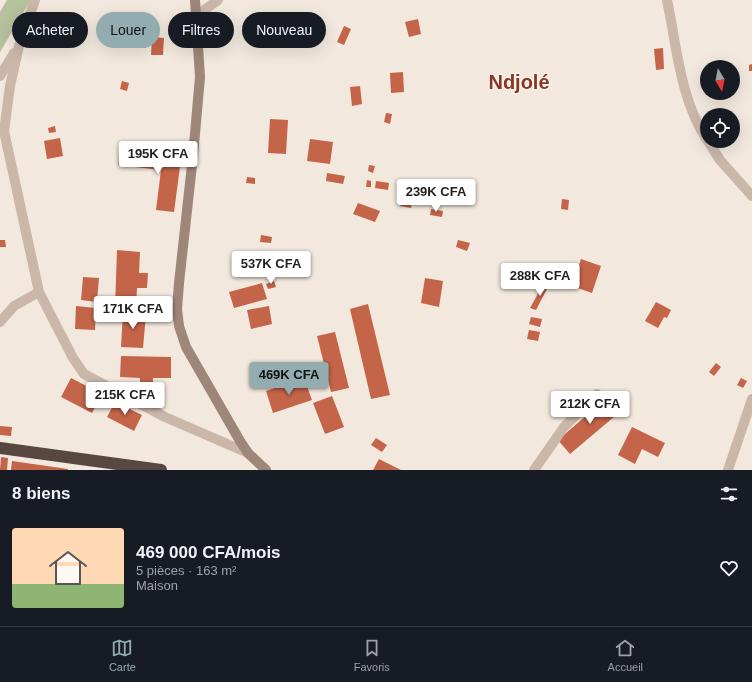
<!DOCTYPE html>
<html lang="fr">
<head>
<meta charset="utf-8">
<style>
  :root { --surface:#171b24; --page:#20242c; --text:#f1f3f6; --muted:#9ea1a6; --line:#363941; --accent:#92acaf }
  body { margin:0; font-family:Arial,sans-serif; background:var(--page); color:var(--text); height:100vh; display:flex; flex-direction:column; font-size:15px; white-space:nowrap }
  * { box-sizing:border-box; margin:0 }
  p { font-size:13px; color:var(--muted) }
  .icon { flex:none; width:22px; height:22px; fill:none; stroke:currentColor; stroke-width:2; stroke-linecap:round; stroke-linejoin:round }
  .map { position:relative; height:470px; overflow:hidden }
  .drawer { display:flex; flex-direction:column; background:var(--surface); flex:1 }
  .drawer>* { flex:none }
  .top-card { position:absolute; left:12px; top:12px; width:400px; height:36px; display:flex; gap:8px }
  .needle { width:26px; rotate:170deg }
  .fabs { position:absolute; left:700px; top:60px; display:grid; gap:8px }
  .fabs a { display:grid; place-items:center; width:40px; height:40px; border-radius:50%; background:var(--surface); box-shadow:0 4px 16px #0002; font-size:20px }
  .price { position:absolute; translate:-50% -34px; padding:0 9px; border-radius:4px; background:#fff; color:#222; font-size:13px; line-height:26px; filter:drop-shadow(0 1px 2px #0008) }
  .price::after { content:''; position:absolute; left:50%; top:24px; width:12px; height:9px; margin-left:-6px; background:inherit; clip-path:polygon(0 0,100% 0,50% 100%) }
  .price.current { background:var(--accent); color:#111 }
  ul { padding:0; list-style:none }
  li { display:flex; align-items:center; gap:12px; height:100px; padding:0 12px }
  li span { display:grid; place-items:center; flex:none; width:112px; height:80px; border-radius:4px; color:#555 }
  li>.icon { margin-inline-start:auto }
  span .icon { width:48px; height:48px; fill:#fffc; stroke-width:1 }
  li b { font-size:17px }
  h2 { display:flex; justify-content:space-between; align-items:center; height:48px; padding:0 12px; font-size:17px }
  .pill { padding:0 14px; border-radius:18px; background:var(--surface); box-shadow:0 4px 16px #0002; font-size:14px; line-height:36px }
  .pill.current { background:var(--accent); color:#111 }
  .menu { display:flex; justify-content:space-around; align-items:center; height:56px; border-top:1px solid var(--line); background:var(--surface); font-size:11px; color:var(--muted) }
  .menu a { display:grid; justify-items:center; gap:2px }
  .menu .current { color:var(--accent) }
  .map>svg:first-child { display:block }
  .green { fill:#b6c19d }
  .building { fill:#c46449 }
  .lines { fill:none; stroke-linecap:round; stroke-linejoin:round }
  .street { stroke:#cab7a9; stroke-width:10 }
  .secondary { stroke:#9e867a; stroke-width:10 }
  .highway { stroke:#584740; stroke-width:12 }
  .labels { text-anchor:middle; dominant-baseline:central; stroke-width:3; stroke-linejoin:round; paint-order:stroke }
  .town-label { font-size:20px; font-weight:bold; fill:#853823; stroke:#faf2ea }
</style>
</head>
<body>
<div class="map">
<svg width="752" height="470" viewBox="0 0 752 470">
  <rect width="100%" height="100%" fill="#f2e8dd"/>
  <!-- green -->
  <path class="green" d="M7,0H31L0,52V12Z"/>
  <!-- building -->
  <path class="building" d="M146,14V18L136,19V15Z
    M418,19L421,34L409,37L405,22Z
    M344,26L351,29L344,45L337,42Z
    M139,34H146V48H139Z
    M152,37L164,38L163,55H151Z
    M663,48L664,69L656,70L654,49Z
    M752,64V71H749V65Z
    M403,72L404,92L391,93L390,73Z
    M122,81L129,83L127,91L120,89Z
    M360,86L362,104L352,106L350,87Z
    M386,113L392,114L390,124L384,122Z
    M270,119L288,120L286,154L268,153Z
    M55,126L56,132L49,133L48,128Z
    M60,138L63,156L47,159L44,141Z
    M310,139L333,142L330,164L307,161Z
    M119,151L181,159L174,212L156,210L161,170L118,165Z
    M369,165L375,166L373,173L368,171Z
    M327,173L345,176L343,184L326,181Z
    M247,177L255,178V184L246,183Z
    M367,180L371,181V187H366Z
    M376,181L389,183L388,190L375,188Z
    M440,194L448,197L446,203L438,200Z
    M562,199L569,200L568,210L561,209Z
    M401,200L412,202L411,208L400,206Z
    M358,203L380,211L375,222L353,214Z
    M431,209L443,211L442,217L430,215Z
    M261,235L272,237L271,243L260,242Z
    M0,240H5L6,247H0Z
    M458,240L470,243L467,251L456,247Z
    M117,250L140,252L139,273H148L147,288H137L136,308L115,307Z
    M581,259L601,266L592,293L572,286Z
    M83,277L99,278L97,302L81,300Z
    M425,278L443,281L439,307L421,303Z
    M274,281L276,287L268,289L266,284Z
    M262,283L267,299L234,308L229,292Z
    M544,283L549,285L536,310L530,308Z
    M656,302L671,310L667,318L664,317L658,328L645,321Z
    M368,304L390,395L371,399L350,309Z
    M76,306L96,308L95,330L75,329Z
    M269,306L272,324L251,329L247,310Z
    M123,312L146,314L143,348L121,347Z
    M531,317L542,319L540,327L529,324Z
    M529,330L540,332L538,341L527,339Z
    M335,332L349,388L331,392L317,336Z
    M121,356L171,357V378H153V389H140V378L120,377Z
    M716,363L721,367L714,376L709,372Z
    M71,378L102,394L92,413L61,397Z
    M304,378L312,400L273,413L266,391Z
    M741,378L747,381L743,388L737,385Z
    M332,396L344,427L325,434L313,403Z
    M609,396L621,411L570,454L558,440Z
    M115,402L142,415L134,431L107,417Z
    M0,426L12,427L11,436L0,435Z
    M632,427L665,443L658,457L642,449L635,464L618,455Z
    M376,438L387,445L382,452L371,445Z
    M1,457L8,458L7,470H0Z
    M379,459L401,470H373Z
    M12,461L68,469V470H11Z"/>
  <g class="lines">
    <!-- street -->
    <path class="street" d="M35,0L19,46L10,86L4,131L39,292L73,358L84,374L165,417L248,453
      M667,0C677,47 680,99 707,140
      M196,16L218,0
      M0,76L14,53
      M708,141L720,160L752,196
      M0,322L14,306L39,292
      M534,470L564,427L597,394
      M728,470L752,399"/>
    <!-- secondary -->
    <path class="secondary" d="M195,0L200,77L193,156L179,283L177,309L179,326L186,347L240,441L248,453L266,470"/>
    <!-- highway -->
    <path class="highway" d="M0,448L161,470"/>
  </g>
  <g class="labels">
    <!-- town labels -->
    <g class="town-label">
      <text x="519" y="82">Ndjolé</text>
    </g>
  </g>
</svg>
<div class="fabs">
<a><svg class="needle" viewBox="-14 -14 28 28"><path d="M0-13l5 13h-10z" fill="#e53935"/><path d="M0 13l5-13h-10z" fill="#9ea1a6"/></svg></a>
<a><svg class="icon" aria-label="locate" viewBox="0 0 24 24"><circle cx="12" cy="12" r="6"/><path d="M12 2v4M12 18v4M2 12h4M18 12h4"/></svg></a>
</div>
<b class="price" style="left:158px;top:175px">195K CFA</b>
<b class="price" style="left:436px;top:213px">239K CFA</b>
<b class="price" style="left:271px;top:285px">537K CFA</b>
<b class="price" style="left:540px;top:297px">288K CFA</b>
<b class="price" style="left:133px;top:330px">171K CFA</b>
<b class="price current" style="left:289px;top:396px">469K CFA</b>
<b class="price" style="left:125px;top:416px">215K CFA</b>
<b class="price" style="left:590px;top:425px">212K CFA</b>
<div class="top-card">
<a class="pill">Acheter</a>
<a class="pill current">Louer</a>
<a class="pill">Filtres</a>
<a class="pill">Nouveau</a>
</div>
</div>
<section class="drawer">
<h2>8 biens<svg class="icon" aria-label="filters" viewBox="0 0 24 24"><path d="M4 7h16M4 17h16"/><circle cx="9" cy="7" r="2"/><circle cx="15" cy="17" r="2"/></svg></h2>
<ul>
<li><span style="background:linear-gradient(#ffd9b3 70%,#8fb573 0)"><svg class="icon" aria-label="home" viewBox="0 0 24 24"><path d="M3 11l9-7 9 7M6 9v11h12V9"/></svg></span><div><b>469 000 CFA/mois</b><p>5 pièces · 163 m²</p><p>Maison</p></div><svg class="icon" aria-label="heart" viewBox="0 0 24 24"><path d="M12 20l-8-8c-3-5 5-10 8-4 3-6 11-1 8 4z"/></svg></li>
</ul>
</section>
<nav class="menu">
<a class="current"><svg class="icon" aria-label="map" viewBox="0 0 24 24"><path d="M3 6l6-2 6 2 6-2v14l-6 2-6-2-6 2zM9 4v14M15 6v14"/></svg>Carte</a>
<a><svg class="icon" aria-label="saved" viewBox="0 0 24 24"><path d="M7 4h10v16l-5-4-5 4z"/></svg>Favoris</a>
<a><svg class="icon" aria-label="home" viewBox="0 0 24 24"><path d="M3 11l9-7 9 7M6 9v11h12V9"/></svg>Accueil</a>
</nav>
</body>
</html>
